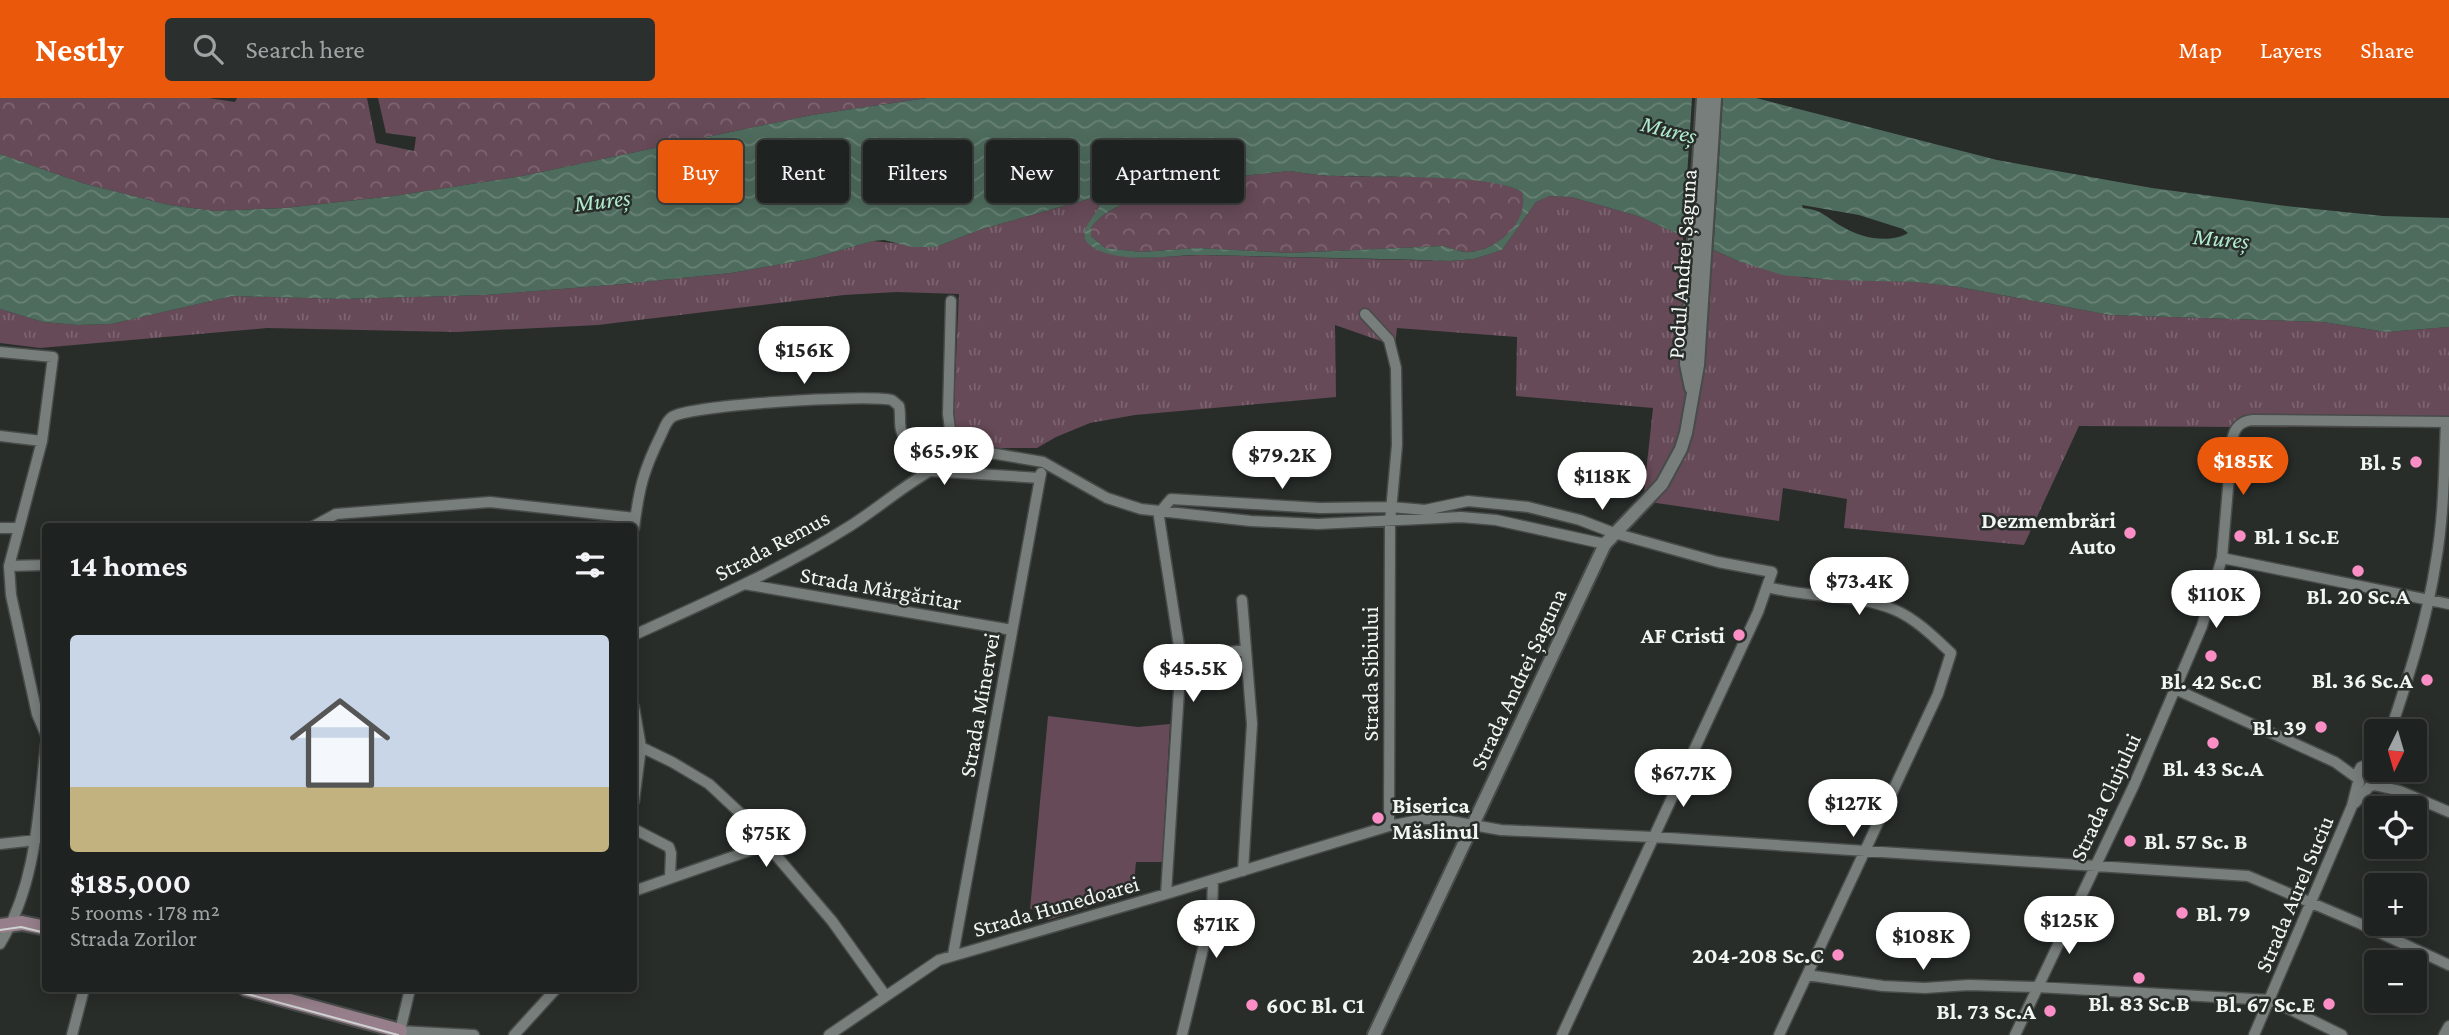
<!DOCTYPE html>
<html lang="en">
<head>
<meta charset="utf-8">
<style>
  :root { --surface:#1e2220; --page:#2b2f2d; --text:#f1f3f6; --muted:#a1a4a5; --line:#3c3f3e; --accent:#ea580c }
  body { margin:0; font-family:"Crimson Pro",serif; background:var(--page); color:var(--text); height:100vh; display:flex; flex-direction:column; font-size:26px; white-space:nowrap }
  * { box-sizing:border-box; margin:0 }
  p { font-size:23px; color:var(--muted) }
  .icon { flex:none; width:38px; height:38px; fill:none; stroke:currentColor; stroke-width:2; stroke-linecap:round; stroke-linejoin:round }
  .map { position:relative; flex:1; overflow:hidden }
  .drawer { position:absolute; left:42px; top:425px; width:595px; height:469px; display:flex; flex-direction:column; background:var(--surface); border-radius:7px; box-shadow:0 4px 18px #0003,0 0 0 2px var(--line) }
  .drawer>* { flex:none }
  .top-card { position:absolute; left:658px; top:42px; width:665px; height:63px; display:flex; gap:14px }
  .needle { width:46px; rotate:185deg }
  .tools { position:absolute; left:2364px; top:621px; display:grid; gap:14px }
  .tools a { display:grid; place-items:center; width:63px; height:63px; border-radius:7px; background:var(--surface); box-shadow:0 4px 18px #0003,0 0 0 2px var(--line); font-size:35px }
  .price { position:absolute; translate:-50% -60px; padding:0 16px; border-radius:24px; background:#fff; color:#222; font-size:23px; line-height:46px; filter:drop-shadow(0 2px 4px #0008) }
  .price::after { content:''; position:absolute; left:50%; top:42px; width:21px; height:16px; margin-left:-10px; background:inherit; clip-path:polygon(0 0,100% 0,50% 100%) }
  .price.active { background:var(--accent); color:#fff }
  ul { padding:0; list-style:none }
  li { display:grid; align-content:center; gap:14px; height:371px; padding:0 28px }
  li span { display:grid; place-items:center; height:217px; border-radius:7px; color:#555 }
  li>.icon { margin-inline-start:auto }
  span .icon { width:126px; height:126px; fill:#fffc; stroke-width:1 }
  li b { font-size:30px }
  h2 { display:flex; justify-content:space-between; align-items:center; height:84px; padding:0 28px; font-size:30px }
  .chip { padding:0 24px; border-radius:7px; background:var(--surface); box-shadow:0 4px 18px #0003,0 0 0 2px var(--line); font-size:24px; line-height:63px }
  .chip.active { background:var(--accent); color:#fff }
  header { display:flex; align-items:center; gap:42px; box-sizing:border-box; height:98px; padding:0 35px; background:var(--accent); color:#fff }
  header strong { font-size:33px }
  nav { display:flex; gap:38px; margin-inline-start:auto; font-size:24px }
  .search { width:490px; height:63px; background:var(--page); display:flex; align-items:center; gap:18px; box-sizing:border-box; padding:0 24px; border-radius:7px; color:var(--muted); font-size:26px }
  .map>svg:first-child { display:block }
  .grass { fill:url(#grass-tufts) }
  .forest { fill:url(#forest-crowns) }
  .pitch { fill:#664a57 }
  .water { fill:url(#water-waves); fill-rule:evenodd }
  .pier { fill:#282d2a }
  .lines { fill:none; stroke-linecap:round; stroke-linejoin:round }
  .minor-casing { stroke:#474b49; stroke-width:13 }
  .tertiary-casing { stroke:#474b49; stroke-width:16 }
  .secondary-casing { stroke:#474b49; stroke-width:18 }
  .minor { stroke:#787e7b; stroke-width:10 }
  .tertiary { stroke:#787e7b; stroke-width:12 }
  .secondary { stroke:#967f8a; stroke-width:14 }
  .tram { stroke:#ced2d0; stroke-width:2 }
  .poi-dot { fill:#fb8fc5; stroke:#282d2a; stroke-width:2.5 }
  .labels { text-anchor:middle; dominant-baseline:central; stroke-width:5; stroke-linejoin:round; paint-order:stroke }
  .street-label { font-size:23px; fill:#f1f5f3; stroke:#282d2a }
  .poi-label { font-size:23px; font-weight:bold; fill:#f1f5f3; stroke:#282d2a; text-anchor:end }
  .water-label { font-size:24px; font-style:italic; fill:#b0ebce; stroke:#282d2a }
</style>
</head>
<body>
<header>
<strong>Nestly</strong>
<div class="search"><svg class="icon" aria-label="search" viewBox="0 0 24 24"><circle cx="10" cy="10" r="6"/><path d="M15 15l6 6"/></svg>Search here</div>
<nav><a>Map</a><a>Layers</a><a>Share</a></nav>
</header>
<div class="map">
<svg width="2449" height="937" viewBox="0 0 2449 937">
  <defs>
    <pattern id="grass-tufts" width="24" height="20" patternUnits="userSpaceOnUse" patternTransform="scale(1.75)"><rect width="24" height="20" fill="#664a57"/><path d="M3 7l-1-3M5 7V3M7 7l1-3M15 17l-1-3M17 17v-4M19 17l1-3" fill="none" stroke="#7c6570"/></pattern>
    <pattern id="forest-crowns" width="20" height="18" patternUnits="userSpaceOnUse" patternTransform="scale(1.75)"><rect width="20" height="18" fill="#664a57"/><path d="M2 6a3 3 0 1 1 6 0M12 15a3 3 0 1 1 6 0" fill="none" stroke="#7c6570"/></pattern>
    <pattern id="water-waves" width="16" height="10" patternUnits="userSpaceOnUse" patternTransform="scale(1.75)"><rect width="16" height="10" fill="#4e6c5d"/><path d="M0 5q4-4 8 0t8 0" fill="none" stroke="#688275"/></pattern>
  </defs>
  <rect width="100%" height="100%" fill="#282d2a"/>
  <!-- grass -->
  <path class="grass" d="M1099,98L1102,101C1101,116 1087,124 1084,138L1093,149L1106,155L1139,160L1201,157L1450,163L1474,161L1502,152L1536,104L1548,98L1571,99L1638,118L1738,163L1806,180L1915,184L1959,189L2110,217L2323,224L2386,234L2449,229V330L2079,328L2024,447L1844,430L1847,401L1783,390L1779,423L1643,403L1653,310L1516,298L1517,239L1397,230L1395,248L1335,227L1336,299L1135,317L1090,325L1056,339L1037,350H997L964,340L953,327L959,196L897,194L844,197L598,227L456,234L267,230L40,250L0,245V211L43,224L78,227L111,226L233,198L342,201L486,197L623,186L731,175L810,161L873,143L936,149L979,132Z"/>
  <!-- forest -->
  <path class="forest" d="M0,0H208L235,4L237,0H367L376,45L414,53L416,39L386,35L378,0H927L812,17L522,78L394,98L284,110L215,113L169,107L82,85L0,56Z
    M1289,73C1305,75 1321,78 1338,78C1379,80 1491,74 1522,94C1531,124 1497,152 1470,154C1462,155 1451,150 1443,148L1290,155L1197,150L1141,154L1105,150L1091,138V130C1120,88 1240,78 1289,73Z"/>
  <!-- pitch -->
  <path class="pitch" d="M1048,618L1138,629L1170,626L1162,764H1136L1133,795L1048,822L1045,812L1030,811Z"/>
  <!-- water -->
  <path class="water" d="M927,0H1756L1997,62L2046,71L2152,90L2286,108L2383,118L2449,120V229L2386,234L2323,224L2110,217L1959,189L1915,184L1832,182L1782,177L1738,163L1638,118L1571,99L1549,98L1536,104L1502,152L1474,161L1450,163C1368,160 1286,159 1205,157C1176,156 1148,163 1119,158C1110,157 1092,152 1086,143C1078,130 1101,114 1102,101L1099,98L979,132L936,149H912L884,142L873,143L810,161L731,175L623,186L486,197L342,201L233,198L111,226L78,227L43,224L0,211V56L82,85L169,107L215,113L284,110L394,98L522,78L812,17ZM1289,73C1305,75 1321,78 1338,78C1378,80 1492,75 1522,94C1530,124 1497,152 1470,154C1462,155 1451,150 1443,148L1290,155L1197,150L1141,154L1105,150L1091,138V130C1120,88 1240,78 1289,73ZM1802,107L1859,117L1903,131L1908,135C1889,146 1861,140 1843,129C1826,120 1824,112 1803,110Z"/>
  <!-- pier -->
  <path class="pier" d="M1692,0H1723L1713,155L1683,142Z"/>
  <g class="lines">
    <defs>
      <path id="minor" d="M951,203L948,316L950,331L955,338L973,352L1043,364L1107,400L1141,411L1251,423L1318,426L1461,419L1496,422L1605,446
        M1365,216L1389,242L1396,270L1397,347L1390,424L1389,728
        M0,254L53,259L42,343L9,468L11,497L37,616L46,637
        M0,338L42,343
        M312,429L336,416L490,404L635,420
        M0,430H18
        M634,430C639,391 643,373 661,337C664,331 666,323 672,319C690,307 866,296 892,302L899,308C901,316 899,324 901,332C906,352 934,338 946,349L945,360L930,373L1040,380
        M2222,460L2449,506
        M9,468L46,467
        M744,486L1012,532
        M1768,489C1809,501 1856,495 1895,512C1916,521 1935,540 1951,555L1938,596L1779,937
        M1242,502L1252,626L1243,773
        M634,537C707,504 782,471 850,428C877,411 902,389 930,373
        M1181,561L1245,552
        M2175,591L2335,664L2357,680
        M634,609L641,649L634,703
        M2390,634C2409,578 2427,522 2436,463C2444,417 2444,371 2446,324
        M641,649L672,664L709,686L739,714L832,823L885,897
        M2367,667L2376,655
        M2359,685L2357,676L2361,669L2369,666L2376,671
        M2374,687L2400,693L2449,714
        M2355,705L2369,689L2376,686L2379,678L2377,672
        M634,731L669,749L671,755L670,779
        M0,746L36,742
        M634,793L766,747
        M1166,796L1181,561L1159,419L1160,414L1171,401L1320,410L1391,409L1425,412L1468,403L1528,409L1580,422L1614,435L1718,464L1772,474L1758,514L1562,937
        M0,846C37,785 38,715 46,646
        M953,857L1041,375
        M1807,877L1883,888L1925,890L1969,887L2037,889L2271,902L2342,937
        M410,891L400,933L474,937
        M72,937L84,891
        M514,937L556,891
        M829,937L939,862L1166,796L1389,728L1424,721H1439L1501,732L1653,739L2248,778L2361,826L2449,867
        M1182,937L1212,814L1213,782
        M2015,937L2134,687L2202,528L2222,460L2232,343C2234,330 2240,323 2253,322L2449,324
        M2254,937L2352,708L2358,684
        M2444,937L2449,928"/>
      <path id="tertiary" d="M1691,290L1686,266L1703,0
        M1374,937L1605,446L1662,386L1681,351L1686,335L1698,267L1715,0"/>
      <path id="secondary" d="M0,828L22,825L46,830
        M246,891L400,933L398,937"/>
    </defs>
    <!-- minor casing -->
    <use href="#minor" class="minor-casing"/>
    <!-- tertiary casing -->
    <use href="#tertiary" class="tertiary-casing"/>
    <!-- secondary casing -->
    <use href="#secondary" class="secondary-casing"/>
    <!-- minor -->
    <use href="#minor" class="minor"/>
    <!-- tertiary -->
    <use href="#tertiary" class="tertiary"/>
    <!-- secondary -->
    <use href="#secondary" class="secondary"/>
    <!-- tram -->
    <path class="tram" d="M0,832L21,829L46,835
      M229,891L398,937"/>
  </g>
  <!-- markers -->
  <g class="poi-dot">
    <circle cx="2416" cy="364" r="7"/>
    <circle cx="2130" cy="435" r="7"/>
    <circle cx="2240" cy="438" r="7"/>
    <circle cx="2358" cy="473" r="7"/>
    <circle cx="1739" cy="537" r="7"/>
    <circle cx="2211" cy="558" r="7"/>
    <circle cx="2427" cy="582" r="7"/>
    <circle cx="2321" cy="629" r="7"/>
    <circle cx="2213" cy="645" r="7"/>
    <circle cx="1378" cy="720" r="7"/>
    <circle cx="2130" cy="743" r="7"/>
    <circle cx="2182" cy="815" r="7"/>
    <circle cx="1838" cy="857" r="7"/>
    <circle cx="2139" cy="880" r="7"/>
    <circle cx="2329" cy="906" r="7"/>
    <circle cx="1252" cy="907" r="7"/>
    <circle cx="2050" cy="913" r="7"/>
  </g>
  <g class="labels">
    <!-- street labels -->
    <g class="street-label">
      <text transform="translate(1682 166) rotate(-86)">Podul Andrei Șaguna</text>
      <text transform="translate(772 447) rotate(-28)">Strada Remus</text>
      <text transform="translate(881 490) rotate(10)">Strada Mărgăritar</text>
      <text transform="translate(1370 576) rotate(-90)">Strada Sibiului</text>
      <text transform="translate(1518 581) rotate(-65)">Strada Andrei Șaguna</text>
      <text transform="translate(979 607) rotate(-80)">Strada Minervei</text>
      <text transform="translate(2105 699) rotate(-65)">Strada Clujului</text>
      <text transform="translate(2294 796) rotate(-67)">Strada Aurel Suciu</text>
      <text transform="translate(1056 808) rotate(-16)">Strada Hunedoarei</text>
    </g>
    <!-- poi labels -->
    <g class="poi-label">
      <text x="2402" y="364">Bl. 5</text>
      <text x="2116" y="422">Dezmembrări<tspan x="2116" dy="26">Auto</tspan></text>
      <text x="2254" y="438" text-anchor="start">Bl. 1 Sc.E</text>
      <text x="2358" y="498" text-anchor="middle">Bl. 20 Sc.A</text>
      <text x="1725" y="537">AF Cristi</text>
      <text x="2413" y="582">Bl. 36 Sc.A</text>
      <text x="2211" y="583" text-anchor="middle">Bl. 42 Sc.C</text>
      <text x="2307" y="629">Bl. 39</text>
      <text x="2213" y="670" text-anchor="middle">Bl. 43 Sc.A</text>
      <text x="1392" y="707" text-anchor="start">Biserica<tspan x="1392" dy="26">Măslinul</tspan></text>
      <text x="2144" y="743" text-anchor="start">Bl. 57 Sc. B</text>
      <text x="2196" y="815" text-anchor="start">Bl. 79</text>
      <text x="1824" y="857">204-208 Sc.C</text>
      <text x="2139" y="905" text-anchor="middle">Bl. 83 Sc.B</text>
      <text x="2315" y="906">Bl. 67 Sc.E</text>
      <text x="1266" y="907" text-anchor="start">60C Bl. C1</text>
      <text x="2036" y="913">Bl. 73 Sc.A</text>
    </g>
    <!-- water labels -->
    <g class="water-label">
      <text transform="translate(1669 31) rotate(14)">Mureș</text>
      <text transform="translate(602 102) rotate(-7)">Mureș</text>
      <text transform="translate(2221 140) rotate(5)">Mureș</text>
    </g>
  </g>
</svg>
<div class="tools">
<a><svg class="needle" viewBox="-14 -14 28 28"><path d="M0-13l5 13h-10z" fill="#e53935"/><path d="M0 13l5-13h-10z" fill="#a1a4a5"/></svg></a>
<a><svg class="icon" aria-label="locate" viewBox="0 0 24 24"><circle cx="12" cy="12" r="6"/><path d="M12 2v4M12 18v4M2 12h4M18 12h4"/></svg></a>
<a>+</a>
<a>−</a>
</div>
<b class="price" style="left:804px;top:288px">$156K</b>
<b class="price" style="left:944px;top:389px">$65.9K</b>
<b class="price" style="left:1282px;top:393px">$79.2K</b>
<b class="price active" style="left:2243px;top:399px">$185K</b>
<b class="price" style="left:1602px;top:414px">$118K</b>
<b class="price" style="left:1859px;top:519px">$73.4K</b>
<b class="price" style="left:2216px;top:532px">$110K</b>
<b class="price" style="left:1193px;top:606px">$45.5K</b>
<b class="price" style="left:1683px;top:711px">$67.7K</b>
<b class="price" style="left:1853px;top:741px">$127K</b>
<b class="price" style="left:766px;top:771px">$75K</b>
<b class="price" style="left:2069px;top:858px">$125K</b>
<b class="price" style="left:1216px;top:862px">$71K</b>
<b class="price" style="left:1923px;top:874px">$108K</b>
<div class="top-card">
<a class="chip active">Buy</a>
<a class="chip">Rent</a>
<a class="chip">Filters</a>
<a class="chip">New</a>
<a class="chip">Apartment</a>
</div>
<section class="drawer">
<h2>14 homes<svg class="icon" aria-label="filters" viewBox="0 0 24 24"><path d="M4 7h16M4 17h16"/><circle cx="9" cy="7" r="2"/><circle cx="15" cy="17" r="2"/></svg></h2>
<ul>
<li><span style="background:linear-gradient(#c9d6e8 70%,#c2b280 0)"><svg class="icon" aria-label="home" viewBox="0 0 24 24"><path d="M3 11l9-7 9 7M6 9v11h12V9"/></svg></span><div><b>$185,000</b><p>5 rooms · 178 m²</p><p>Strada Zorilor</p></div></li>
</ul>
</section>
</div>
</body>
</html>
